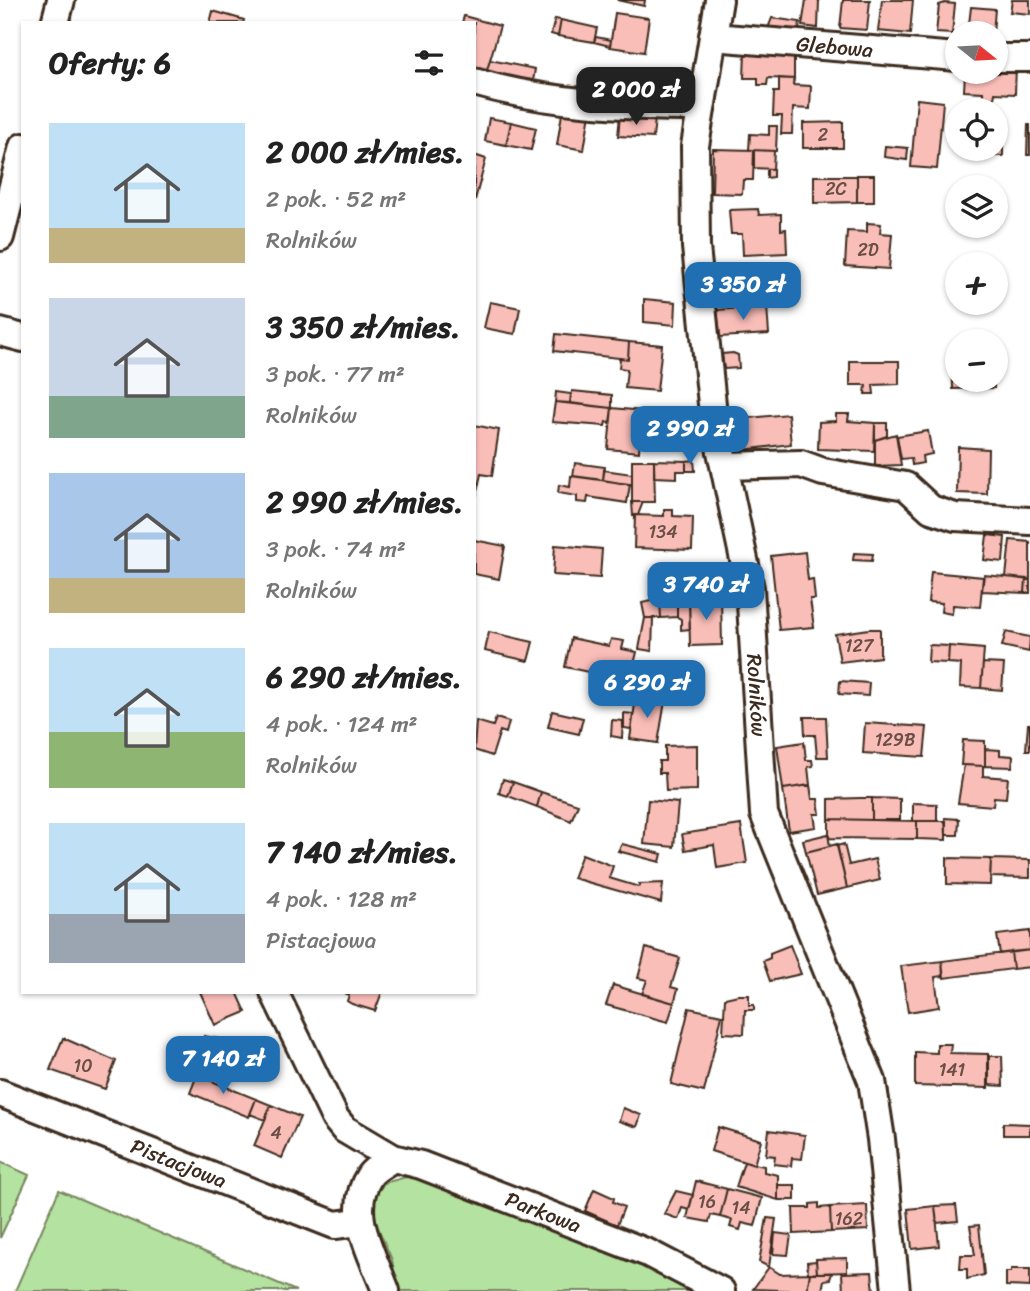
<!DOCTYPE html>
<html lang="pl">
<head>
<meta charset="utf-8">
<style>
  :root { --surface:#fff; --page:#f6f6f6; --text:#222; --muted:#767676; --accent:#1f6fb2 }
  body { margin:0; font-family:Sriracha,sans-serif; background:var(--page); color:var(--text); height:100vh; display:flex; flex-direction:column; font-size:26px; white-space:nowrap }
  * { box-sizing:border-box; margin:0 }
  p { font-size:23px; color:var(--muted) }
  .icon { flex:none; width:38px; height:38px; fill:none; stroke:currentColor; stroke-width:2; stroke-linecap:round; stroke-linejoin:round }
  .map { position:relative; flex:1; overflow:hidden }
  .side { position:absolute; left:21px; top:21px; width:455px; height:973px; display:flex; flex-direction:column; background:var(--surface); border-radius:0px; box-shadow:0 2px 5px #0004 }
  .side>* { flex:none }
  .needle { width:46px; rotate:108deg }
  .tools { position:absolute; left:945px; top:21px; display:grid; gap:14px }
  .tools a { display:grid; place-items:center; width:63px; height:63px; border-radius:50%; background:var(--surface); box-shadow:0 2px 5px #0004; font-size:35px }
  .price { position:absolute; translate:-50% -60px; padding:0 16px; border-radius:14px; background:var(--accent); color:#fff; font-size:23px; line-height:46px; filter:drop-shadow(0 2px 4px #0008) }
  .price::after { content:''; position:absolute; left:50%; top:42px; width:21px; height:16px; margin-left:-10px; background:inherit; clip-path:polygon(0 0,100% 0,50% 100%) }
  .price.active { background:#222; color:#fff }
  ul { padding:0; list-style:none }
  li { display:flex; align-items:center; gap:21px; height:175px; padding:0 28px }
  li span { display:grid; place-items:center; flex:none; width:196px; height:140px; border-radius:0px; color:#555 }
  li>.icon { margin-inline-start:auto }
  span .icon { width:84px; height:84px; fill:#fffc; stroke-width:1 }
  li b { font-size:30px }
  h2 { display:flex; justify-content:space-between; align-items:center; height:84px; padding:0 28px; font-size:30px }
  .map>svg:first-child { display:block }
  .green { fill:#b4e2a0; stroke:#78865f; stroke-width:2 }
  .building { fill:#fabeb9; stroke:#3b2a1e; stroke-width:2 }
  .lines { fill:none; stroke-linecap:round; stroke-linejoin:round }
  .minor-casing { stroke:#3b2a1e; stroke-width:32 }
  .minor { stroke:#fff; stroke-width:26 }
  .labels { text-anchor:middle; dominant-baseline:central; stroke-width:5; stroke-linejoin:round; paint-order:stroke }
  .number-label { font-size:18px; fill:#6b4f45 }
  .street-label { font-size:21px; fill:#3b2a1e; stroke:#fff }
</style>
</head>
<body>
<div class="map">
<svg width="1030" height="1291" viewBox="0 0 1030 1291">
  <rect width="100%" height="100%" fill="#fff"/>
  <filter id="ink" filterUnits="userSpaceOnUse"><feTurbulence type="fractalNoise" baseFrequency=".0143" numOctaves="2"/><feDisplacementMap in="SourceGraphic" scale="14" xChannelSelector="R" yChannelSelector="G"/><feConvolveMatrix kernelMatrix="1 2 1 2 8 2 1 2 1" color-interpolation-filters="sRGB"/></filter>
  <g filter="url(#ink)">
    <!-- green -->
    <path class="green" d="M0,1162L29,1175L0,1238Z
      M406,1177L428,1179L589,1240L700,1291H398L392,1260L371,1212L375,1197L384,1183Z
      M59,1190L296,1291H15Z"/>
    <!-- building -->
    <path class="building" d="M617,0H645L644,6Z
      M806,0H819L818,28L802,26Z
      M843,0H870L867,30L840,28Z
      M882,0H913L910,34L878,31Z
      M1012,0H1030V14L1010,12Z
      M945,3L955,4L952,34L936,33L939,5Z
      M971,7L995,9L993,33H968Z
      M213,11L244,20L243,23H210Z
      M615,13L649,18L644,52L610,47Z
      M464,16L500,26L485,77L474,74V23H462Z
      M772,18L800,22L798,35L767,31Z
      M555,19L561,20L558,36L551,34Z
      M561,20L597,28L594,42L558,36Z
      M596,37L611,40L610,46L594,42Z
      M745,52L794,53V79L768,78L767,85H758V78H744Z
      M490,60L535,69L532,87L485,77Z
      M996,64L1016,65L1015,94L995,93L994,99L983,98V92L964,91L965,72H996Z
      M779,78L794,79L793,85L811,86L810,109L793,108L792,134H781L782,116H773L774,92H779Z
      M917,99L943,102L937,169L911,167Z
      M564,101L591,107L584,150L557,145Z
      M620,115L655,118L653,138L618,136Z
      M489,118L511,122L506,145L485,141Z
      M511,122L536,128L531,150L506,145Z
      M843,122V148H803V123Z
      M1028,125H1030V155H1027Z
      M769,126H777L776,151L749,150L750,134L769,135Z
      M996,140H1003V156L965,155V149H996Z
      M885,146L908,148L907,160L884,157Z
      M713,149L754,150L753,180H743L742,194L712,193Z
      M754,150L774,151L773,169L754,168Z
      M474,155L486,159L475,200H474Z
      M767,169H773V177L767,178Z
      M857,175H874V202H857Z
      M814,176H857V202L814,203Z
      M758,209L759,215L781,214V230L786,229L787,253L743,255L742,234H731L729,210Z
      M867,223L881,224L880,233L892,234L889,269L845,266L847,231L867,232Z
      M644,299L676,302L675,325L644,322Z
      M490,302L520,308L515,334L484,328Z
      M767,306L769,334L720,337L717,310Z
      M556,334L629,342L628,359L554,351Z
      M629,342L662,345L657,391L625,388L627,369L619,368L620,358L628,359Z
      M952,350H957V380H994V388L953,389Z
      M733,353L738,355L739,368L724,369L722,354Z
      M850,361H899V384L873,385L874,394H865L866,385H850Z
      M572,391L612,395V408L570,403Z
      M556,392L571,394L570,403L555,402Z
      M555,402L612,408L610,423L606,422L605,426L552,422Z
      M612,408L643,411L642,425L650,426L648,439L640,438L639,452L608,449Z
      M788,414L791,444L743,450L739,419Z
      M836,414H849L848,421L875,423L874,451L818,449L819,422L836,421Z
      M875,423H887V436L875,440Z
      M474,425L499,430L492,476L481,474L475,501Z
      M928,431L932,454L922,456L923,463L912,465L911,458L901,459L897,436Z
      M896,434L901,465L875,466V440Z
      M958,447L988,449L987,494L957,493Z
      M632,460H654L655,502H632Z
      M654,460L686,461V471H677V478L654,477Z
      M694,460L695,471H686V461Z
      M575,463L605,467L603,480L573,476Z
      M604,470L632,474V485L603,480Z
      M571,476L630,484L627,503L588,497L587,503L577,502V496L558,493L559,485L570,487Z
      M632,502H643L638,515L633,516Z
      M664,509H673V516L693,517L692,550L634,548L635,515L664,516Z
      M987,535L1005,537L1003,562L984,560Z
      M474,540L505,546L499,579L474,574Z
      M1010,540L1030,542V580L1006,577Z
      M555,545L602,549L600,578L553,575Z
      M805,552L808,580L813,579L815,599H810L814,627L779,630L771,556Z
      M854,553L873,554L872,561L853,560Z
      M931,572L983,577L980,607L953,605L952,614L941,612L942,603L928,602Z
      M984,575L1026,579L1025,593L982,591Z
      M1026,579L1030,580V593H1025Z
      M721,597L722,645L690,646L689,599Z
      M660,599H677V617L661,618Z
      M660,599L661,618H645L642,603Z
      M677,599H689L690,629L681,630V619L677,617Z
      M645,618H653L652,651L639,649Z
      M869,629H880V657L840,662L835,634Z
      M489,632L533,642L528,661L485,651Z
      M1006,632L1030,637L1029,652L1002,646Z
      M571,638L609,646L611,639L624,641L622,649L637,652L630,681L565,667Z
      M929,645L949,646L948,663L928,662Z
      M949,646L984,649L981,688L960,687L961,664L948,663Z
      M983,663L1004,664L1002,690L981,688Z
      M840,681L869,683L868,696L839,694Z
      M636,697L665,701L658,743L630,739Z
      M552,711L583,718L579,734L548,727Z
      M624,713L633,714L631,729L624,728Z
      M804,717H826L828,757H817L815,735H805Z
      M496,718L509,722L506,733L500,731L492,756L474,750L476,721L493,726Z
      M612,720L623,721L622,738L611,736Z
      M865,723L927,727L924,757L863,753Z
      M1028,724H1030V750H1026Z
      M963,740L985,741V766L961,765Z
      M804,742L806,760H812L813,766L808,767L810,785L783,789L777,746Z
      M697,745V790L666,791L665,773H659V761H665V746Z
      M985,749L1000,750V755L1013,756L1012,767L985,766Z
      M964,765L983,766V776L1008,778L1006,798L994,797L993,806L958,803Z
      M503,779L513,782L508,796L499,793Z
      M513,782L541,792L537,807L508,796Z
      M810,785L812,799H818L820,814H814L816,827L789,831L783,789Z
      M541,792L578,804L571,821L537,807Z
      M860,798H872V820L829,819V799Z
      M872,798L900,799V820H872Z
      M648,800L678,803L674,847L644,844Z
      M913,803L937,804V821H913Z
      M945,818L959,819L958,835H946Z
      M829,819L917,821V839L829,838Z
      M917,821H946V840L917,839Z
      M741,825L747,863L717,868L714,845L685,850L682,834Z
      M828,834L830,846L806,852L803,840Z
      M622,844L662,854L660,862L618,851Z
      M837,844L847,888L817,895L806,852Z
      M844,844L849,865L875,859L880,880L847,888L837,846Z
      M582,854L613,866L609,878L639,887V884L663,883L661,903L573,878Z
      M947,858L991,859L990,885L947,884Z
      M991,859L1030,860V878L990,877Z
      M1030,931V950L1000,954L997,935Z
      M790,945L801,974L770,981L763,961L770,958V953Z
      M646,948L680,958L671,987L678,989L674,1003L642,994L647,980L638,978Z
      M1030,950V967L1013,969L1011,952Z
      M1011,952L1013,969L944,978L942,961Z
      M942,961L943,976L935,977L939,1007L908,1012L901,966Z
      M613,985L674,1003L668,1022L606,1005Z
      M200,992H237L246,1012L215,1025Z
      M343,992H382L375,1011L352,1004L347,1001L349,995Z
      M738,995H749V1005H754V1010H745L744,1034L723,1033L725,998Z
      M689,1008L722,1015L704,1092L671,1084Z
      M204,1036L225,1040L218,1057L223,1058L220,1065L196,1055Z
      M63,1038L116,1061L105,1089L50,1070Z
      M937,1044H951L950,1053L988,1054V1088L915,1086V1052L937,1053Z
      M989,1056H1002L1003,1086L989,1085Z
      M197,1075L256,1099L249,1117L190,1093Z
      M256,1099L271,1105L265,1120L250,1114Z
      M271,1105L300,1117L282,1158L254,1146Z
      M623,1108L641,1115L637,1127L619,1121Z
      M1003,1123L1030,1124V1135H1003Z
      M718,1127L761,1140L754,1165L711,1151Z
      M769,1130L805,1135L802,1159L792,1158L791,1166L774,1164L775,1156L766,1155Z
      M744,1162L764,1166V1172L778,1175V1200L736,1187Z
      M696,1181L727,1189L720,1217L711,1215L709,1222L687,1218Z
      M778,1185H795V1200H778Z
      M594,1189L614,1198L613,1202L624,1207L617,1225L585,1211Z
      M727,1189L762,1198L755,1226L742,1223L740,1230L730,1227L732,1220L720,1217Z
      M676,1191L693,1195L689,1210L682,1208L678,1219L664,1214Z
      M819,1203V1208L830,1207L831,1232L794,1234L793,1208H810V1204Z
      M867,1205L868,1230L831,1232L830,1207Z
      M956,1205L958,1221L937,1223L935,1206Z
      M935,1206L939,1246L912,1249L908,1209Z
      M767,1218L776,1219L769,1267L759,1262Z
      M979,1225L984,1275L967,1279V1269H960L961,1255H975L970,1226Z
      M775,1233L791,1235L788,1255L773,1254Z
      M847,1258V1272L817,1273L816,1259Z
      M816,1261L817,1273H808L807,1262Z
      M769,1267L780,1274L810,1273L807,1291L753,1289Z
      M1011,1269H1030V1287L1006,1286V1272H1011Z
      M872,1272L874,1291H843L842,1273Z
      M810,1273H832L830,1279L824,1280L822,1291H807Z"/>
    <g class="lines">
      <defs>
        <g id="minor">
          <path id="s1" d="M719,0L695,146L696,247L713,414L750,588L764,814L872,1081L881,1139L896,1291"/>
          <path d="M55,23L61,0"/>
          <path id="s2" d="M713,37L957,57"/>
          <path d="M996,58H1030"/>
          <path d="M474,82C546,103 625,107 700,107"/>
          <path d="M0,237L23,147"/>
          <path d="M0,332L23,338"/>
          <path d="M726,466L801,464L823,472L906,486L931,509L955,517L1030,521"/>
          <path id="s3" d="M274,992L335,1118L344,1129L393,1158L421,1165L648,1253L721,1291"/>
          <path id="s4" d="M0,1093L335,1225L359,1222"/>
          <path d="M386,1291C373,1255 345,1212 370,1175C375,1168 386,1163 393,1158"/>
        </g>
      </defs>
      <!-- minor casing -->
      <use href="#minor" class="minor-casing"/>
      <!-- minor -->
      <use href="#minor" class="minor"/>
    </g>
  </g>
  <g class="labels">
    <!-- number labels -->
    <g class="number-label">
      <text x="823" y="135">2</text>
      <text x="836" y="189">2C</text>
      <text x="868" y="250">2D</text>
      <text x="663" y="532">134</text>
      <text x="859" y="646">127</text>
      <text x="895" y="740">129B</text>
      <text x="83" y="1066">10</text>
      <text x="952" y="1070">141</text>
      <text x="276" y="1133">4</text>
      <text x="707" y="1202">16</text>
      <text x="741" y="1208">14</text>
      <text x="849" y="1219">162</text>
    </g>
    <!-- street labels -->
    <g class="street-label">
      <text stroke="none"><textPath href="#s2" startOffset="122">Glebowa</textPath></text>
      <text stroke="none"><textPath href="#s1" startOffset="702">Rolników</textPath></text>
      <text stroke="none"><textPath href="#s4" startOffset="192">Pistacjowa</textPath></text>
      <text stroke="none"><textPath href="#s3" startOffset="371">Parkowa</textPath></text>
    </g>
  </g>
</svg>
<div class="tools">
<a><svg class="needle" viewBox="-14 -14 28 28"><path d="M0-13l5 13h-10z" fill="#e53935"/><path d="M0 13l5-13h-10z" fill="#767676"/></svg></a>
<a><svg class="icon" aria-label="locate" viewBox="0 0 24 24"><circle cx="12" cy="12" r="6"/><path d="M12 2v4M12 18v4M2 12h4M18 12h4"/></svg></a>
<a><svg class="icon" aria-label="layers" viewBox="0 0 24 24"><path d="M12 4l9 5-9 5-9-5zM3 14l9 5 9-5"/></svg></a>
<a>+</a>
<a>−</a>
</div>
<b class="price active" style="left:636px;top:127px">2 000 zł</b>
<b class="price" style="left:743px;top:322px">3 350 zł</b>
<b class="price" style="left:690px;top:466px">2 990 zł</b>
<b class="price" style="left:706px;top:622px">3 740 zł</b>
<b class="price" style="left:647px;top:720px">6 290 zł</b>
<b class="price" style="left:223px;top:1096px">7 140 zł</b>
<section class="side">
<h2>Oferty: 6<svg class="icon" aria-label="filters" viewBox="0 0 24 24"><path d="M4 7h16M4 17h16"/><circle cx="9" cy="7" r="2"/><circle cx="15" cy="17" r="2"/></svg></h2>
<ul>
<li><span style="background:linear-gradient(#bfe0f5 75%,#c2b280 0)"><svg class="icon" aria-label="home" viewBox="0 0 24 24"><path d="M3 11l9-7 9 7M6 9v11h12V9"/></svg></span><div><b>2 000 zł/mies.</b><p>2 pok. · 52 m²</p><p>Rolników</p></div></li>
<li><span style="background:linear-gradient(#c9d6e8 70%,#7fa58c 0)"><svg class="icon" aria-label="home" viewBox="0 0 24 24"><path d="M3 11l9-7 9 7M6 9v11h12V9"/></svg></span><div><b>3 350 zł/mies.</b><p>3 pok. · 77 m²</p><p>Rolników</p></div></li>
<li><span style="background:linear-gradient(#a9c7e8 75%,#c2b280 0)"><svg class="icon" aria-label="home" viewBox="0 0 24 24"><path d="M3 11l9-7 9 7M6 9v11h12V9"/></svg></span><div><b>2 990 zł/mies.</b><p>3 pok. · 74 m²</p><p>Rolników</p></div></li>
<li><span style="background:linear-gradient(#bfe0f5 60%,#8fb573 0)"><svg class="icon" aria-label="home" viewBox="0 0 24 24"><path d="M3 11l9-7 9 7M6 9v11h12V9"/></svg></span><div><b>6 290 zł/mies.</b><p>4 pok. · 124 m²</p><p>Rolników</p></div></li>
<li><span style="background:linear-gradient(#bfe0f5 65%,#9aa5b1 0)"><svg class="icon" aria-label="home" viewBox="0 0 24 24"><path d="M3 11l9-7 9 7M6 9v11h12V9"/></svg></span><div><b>7 140 zł/mies.</b><p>4 pok. · 128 m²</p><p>Pistacjowa</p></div></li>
</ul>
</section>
</div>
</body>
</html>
